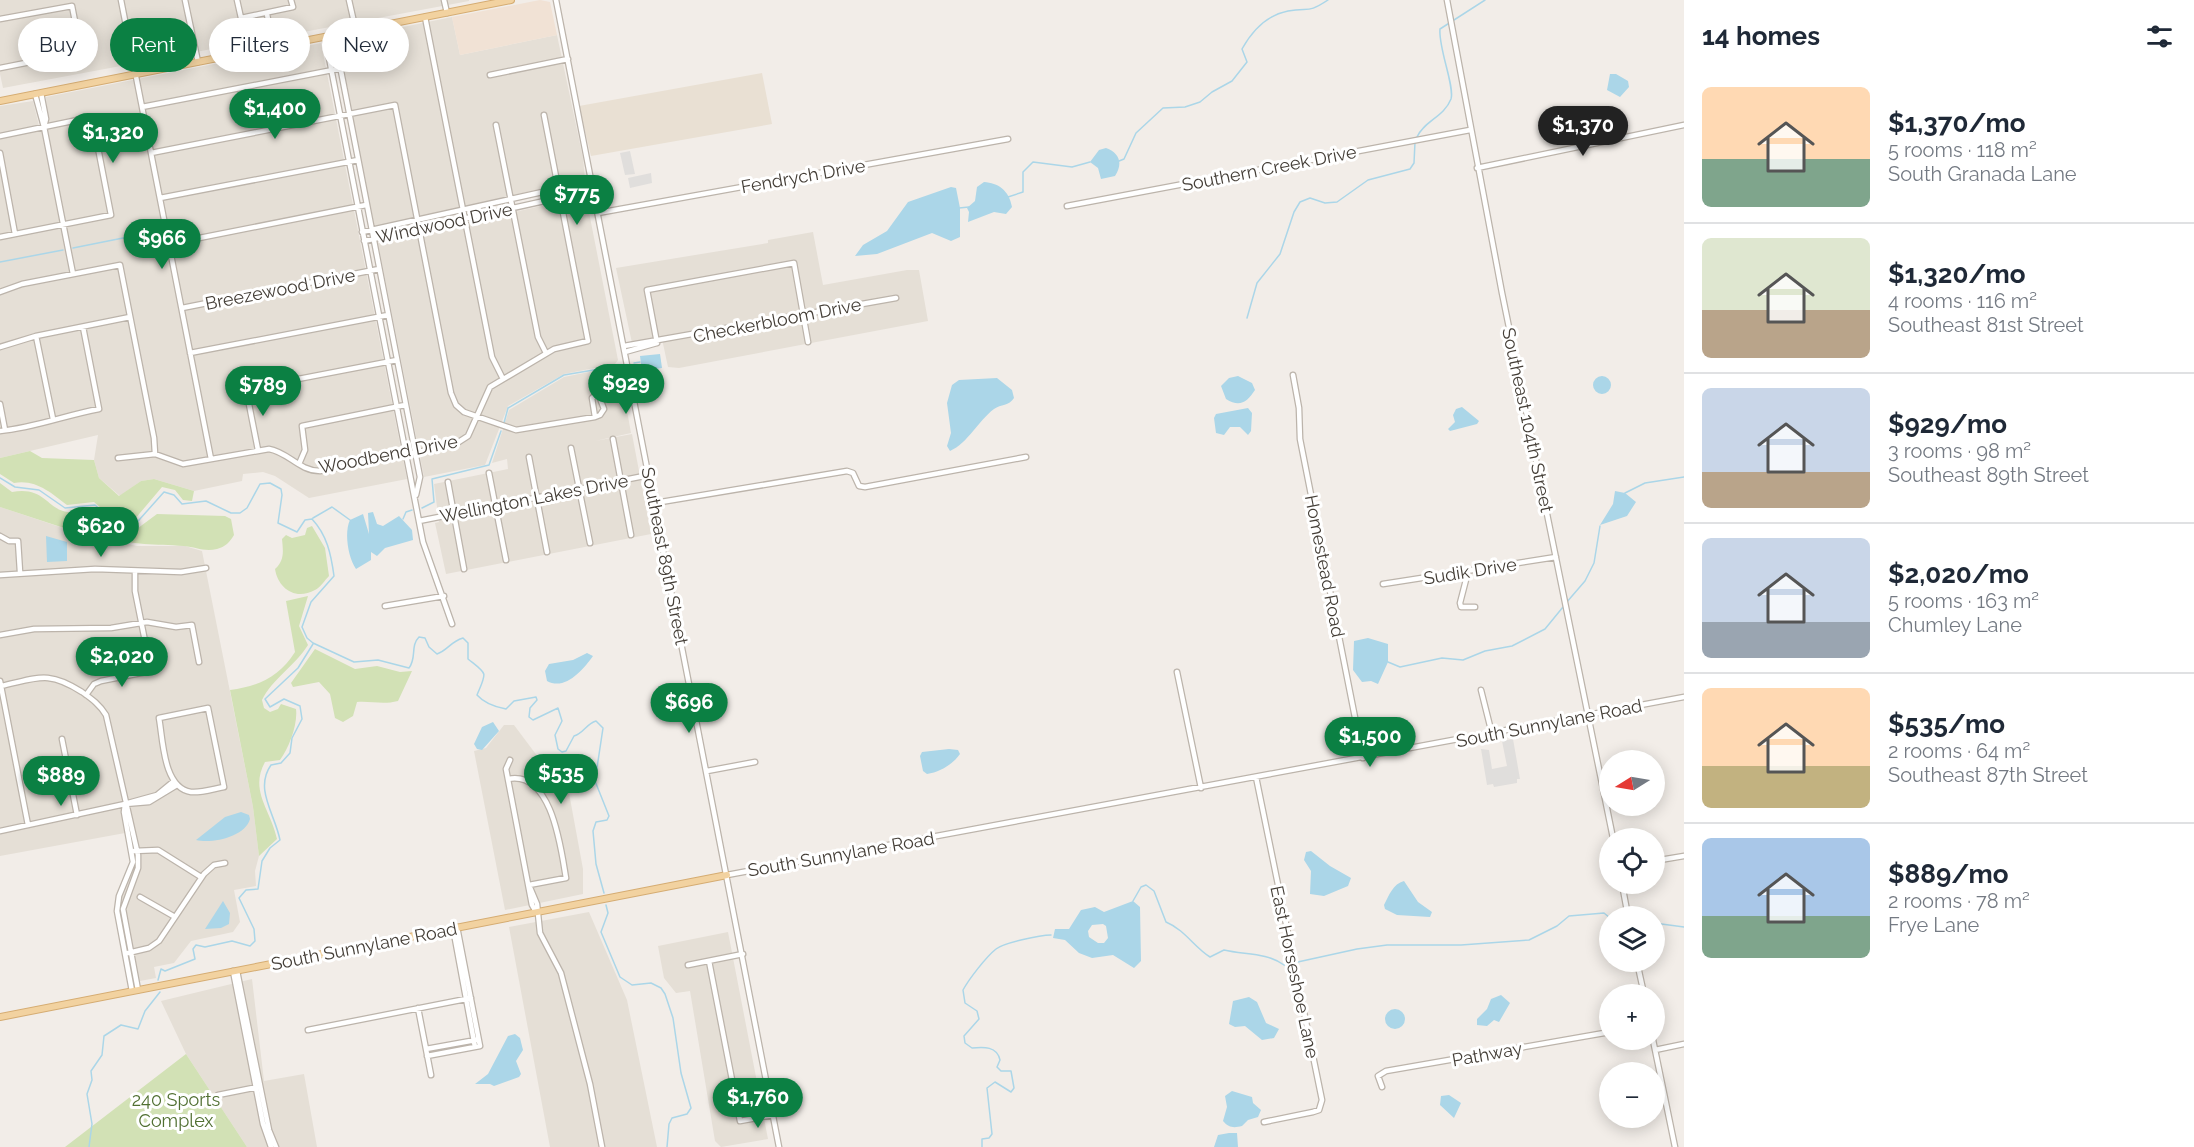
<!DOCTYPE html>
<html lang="en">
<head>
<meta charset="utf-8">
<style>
  :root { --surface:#fff; --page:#f6f6f7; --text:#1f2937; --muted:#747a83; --line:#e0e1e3; --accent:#0b8043 }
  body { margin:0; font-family:Raleway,sans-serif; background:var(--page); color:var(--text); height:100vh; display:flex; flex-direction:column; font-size:22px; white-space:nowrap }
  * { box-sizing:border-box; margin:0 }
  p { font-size:20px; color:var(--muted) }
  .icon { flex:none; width:33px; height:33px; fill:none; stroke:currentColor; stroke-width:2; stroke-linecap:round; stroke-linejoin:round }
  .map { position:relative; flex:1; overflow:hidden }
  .details { display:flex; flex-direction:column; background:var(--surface); width:510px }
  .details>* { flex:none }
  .hud { position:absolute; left:18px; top:18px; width:570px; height:54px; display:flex; gap:12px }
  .needle { width:39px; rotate:259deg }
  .tools { position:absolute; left:1599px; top:750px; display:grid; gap:12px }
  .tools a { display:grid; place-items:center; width:66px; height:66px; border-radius:50%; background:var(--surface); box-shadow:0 3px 15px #0003; font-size:30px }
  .price { position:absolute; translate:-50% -51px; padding:0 14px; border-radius:21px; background:var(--accent); color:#fff; font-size:20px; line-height:39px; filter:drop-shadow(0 2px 3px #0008) }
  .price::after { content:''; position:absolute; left:50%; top:36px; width:18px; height:14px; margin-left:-9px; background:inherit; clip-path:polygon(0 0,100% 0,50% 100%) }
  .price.active { background:#222; color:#fff }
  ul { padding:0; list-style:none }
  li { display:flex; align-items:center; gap:18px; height:150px; padding:0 18px }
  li+li { border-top:2px solid var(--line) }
  li span { display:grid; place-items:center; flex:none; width:168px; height:120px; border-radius:9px; color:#555 }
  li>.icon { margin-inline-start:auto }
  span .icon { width:72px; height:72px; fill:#fffc; stroke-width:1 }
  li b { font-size:26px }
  h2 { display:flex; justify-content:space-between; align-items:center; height:72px; padding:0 18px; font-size:26px }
  .tag { padding:0 21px; border-radius:27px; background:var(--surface); box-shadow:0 3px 15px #0003; font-size:21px; line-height:54px }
  .tag.active { background:var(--accent); color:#fff }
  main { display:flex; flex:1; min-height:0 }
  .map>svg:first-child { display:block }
  .residential { fill:#e5dfd6 }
  .commercial { fill:#f1e2d5 }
  .education { fill:#e9e0d3 }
  .green { fill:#d2e1b5 }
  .parking { fill:#e0dedc }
  .water { fill:#abd6e8; fill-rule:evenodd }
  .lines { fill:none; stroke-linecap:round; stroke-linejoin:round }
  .stream { stroke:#abd6e8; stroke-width:1.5 }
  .minor-casing { stroke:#bcb4ab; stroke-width:7 }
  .major-casing { stroke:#d5ac72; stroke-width:8 }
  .minor { stroke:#fff; stroke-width:4.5 }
  .major { stroke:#f2d2a0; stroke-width:6 }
  .labels { text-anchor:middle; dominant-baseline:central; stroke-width:6; stroke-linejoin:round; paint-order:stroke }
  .street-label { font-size:18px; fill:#443e37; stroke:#fff }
  .park-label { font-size:18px; fill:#506f31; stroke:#fff }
</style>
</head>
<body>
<main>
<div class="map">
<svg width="1684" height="1147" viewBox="0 0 1684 1147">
  <rect width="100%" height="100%" fill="#f2ede8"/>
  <!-- residential -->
  <path class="residential" d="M0,0H469V1L3,88L0,74Z
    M452,17L460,55L557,35L583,158L585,179L376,226L372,223L339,40Z
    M321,43L407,479L309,498L275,476L263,472L243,474L242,481L194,491L154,479L141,481L120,496L99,478L94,460L98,435L0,458V106L33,101L40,130L48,131L46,97Z
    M581,197L587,202L618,360L615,364L564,374L508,406L485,465L424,477L378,243Z
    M813,232L823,285L907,270H919L928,321L679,368L668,367L662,339L632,343L616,268L768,243V240Z
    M619,366L631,433L595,441L632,434L651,534L446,574L435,523L439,522L434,484L508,469L507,459L492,463L509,410L564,377Z
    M0,507L78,533L137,546H185L202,551L253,807L259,856L255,871L256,886L234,890L240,922L233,932L191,941L174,963L154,967L156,978L129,983L116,911L130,863L125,833L0,856Z
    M504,725H514L565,793H569L583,869V894L505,910L474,751L486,748Z
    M589,912L627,1000L657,1147H550L509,927Z
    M728,932L768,1139L721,1147L715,1141L690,991L676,993L664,978L658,946Z
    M252,979L264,1081L304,1074L317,1147H247L186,1054L161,1001Z"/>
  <!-- commercial -->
  <path class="commercial" d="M540,0L550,2L557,35L460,55L452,17Z"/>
  <!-- education -->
  <path class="education" d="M762,73L772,124L591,156L579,106Z"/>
  <!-- green -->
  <path class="green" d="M30,451L42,458L94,460L99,478L119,496L141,481L154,479L194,491L192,501L183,500L175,490L162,487L129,526L121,525L94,502L67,505C51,493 36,479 14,483L0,474V458Z
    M0,483L12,492C45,486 47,510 68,512C78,514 87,509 97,511L121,532L130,534L157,514L225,516L231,519L234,535C230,542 225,547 217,549C204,552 196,547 184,546C154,544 135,545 104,538C98,518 80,521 64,528L0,507Z
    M312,526L325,548L329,576C325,580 320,588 315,590C295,601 278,588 275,569C285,560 283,550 282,539L286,535L292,538L305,535L307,528Z
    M308,596L299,626L308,645C295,666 272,679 262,700L264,708L270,712L278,709L281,704L296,709C298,724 289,748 280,760L265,762C249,791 271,810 277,839L259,856L253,807L230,690C259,686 279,677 295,652L286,601Z
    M315,649L355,669L377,666L400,672L412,671L398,701C383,705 372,701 357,702L353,716L343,722L335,718L330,694L319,682L293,687L291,683Z
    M186,1054L247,1147H65Z"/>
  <!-- parking -->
  <path class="parking" d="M630,151L635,174L625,175L620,153Z
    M651,173L652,183L630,188L628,178Z
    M1513,739L1520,779H1517V783L1494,787L1493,784L1487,785L1481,749L1489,750L1492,769L1507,766L1502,741Z"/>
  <!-- water -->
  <path class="water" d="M1610,74H1616L1628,81L1629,87L1620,97L1607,90Z
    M1106,148C1120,153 1123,164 1115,176L1101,179L1098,168L1090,162L1099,150Z
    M984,182C998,183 1009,190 1012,207L1006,214L994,212L968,222L969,212L967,208L975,201L977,187Z
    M951,187L956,188L960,208V237L951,241L932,233L877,254L855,256L863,245L887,231L908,202Z
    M660,354L662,368L642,371L640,356Z
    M1238,376L1252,383L1255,390C1247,402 1240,408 1226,399L1221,386L1229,378Z
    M1593 385a9 9 0 1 1 18 0a9 9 0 1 1-18 0Z
    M997,378L1012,390L1014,398C1009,406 1001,404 994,409C978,421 968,443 950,451L947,446L951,433L947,403L952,385L959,380Z
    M1462,407L1479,421L1477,424L1450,431L1448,429L1455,422L1453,415L1456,409Z
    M1248,408L1252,413L1251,431L1248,435L1240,427H1230L1224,435L1216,433L1214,418L1216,414Z
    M1615,491L1625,493L1636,502L1627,516L1600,525L1613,504Z
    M373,512L377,524L383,526L399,516L412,530L413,540L385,548L377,556L371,552V560L356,569C348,558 344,532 350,520L363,514L369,534L368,513Z
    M46,536L67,542V561L47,562Z
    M1368,638L1388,644V662L1378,684L1371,681L1362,682L1353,670L1354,641Z
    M587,653L593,656C583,670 565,691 547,681L545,671L549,664L573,660Z
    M493,722L499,731L482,750L477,749L474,744L482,727Z
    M949,749L958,750L960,754C952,765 940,772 927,774L923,771L920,756L922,752Z
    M241,812L249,815L250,819C245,837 212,844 196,840L225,817Z
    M1311,851L1330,866L1351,878L1348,886L1324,896L1310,894L1311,871L1304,860L1306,852Z
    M1404,881L1418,902L1432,912L1430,917L1397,915L1385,909L1384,905C1389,895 1393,884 1404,881Z
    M223,901L230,913L229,924L221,928L205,929Z
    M1133,901L1140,907L1141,961L1134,968L1113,955L1092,958L1079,953L1065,940L1053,938L1055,929H1069L1081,910L1095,907L1104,912ZM1103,924L1106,926L1108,938L1104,943H1098L1089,937L1088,931L1092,925Z
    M1501,995L1510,1003L1499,1022L1494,1020L1487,1026L1477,1025V1019L1487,1009L1491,999Z
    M1249,997L1257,1002L1266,1023L1279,1029L1274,1038L1262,1040L1245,1026L1235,1027L1229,1024L1233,1001Z
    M1385 1019a10 10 0 1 1 20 0a10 10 0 1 1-20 0Z
    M515,1034L520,1038L523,1050L516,1061L521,1074L519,1077L494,1086L490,1084H475L488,1074L508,1036Z
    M1232,1091L1252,1097L1253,1103L1261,1110L1258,1117L1248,1120L1242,1126C1234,1128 1229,1128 1223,1121L1227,1107L1225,1096Z
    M1449,1095L1461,1103L1454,1118L1440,1105L1441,1096Z
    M1229,1133H1237L1238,1147H1214L1218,1135Z"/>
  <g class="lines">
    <!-- stream -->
    <path class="stream" d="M1417,137C1424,121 1444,117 1451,99C1455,87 1438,47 1440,29L1485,0
      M1119,161L1124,159L1136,133L1163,108L1185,107L1200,102L1212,92L1232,81L1247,62L1242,49C1252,31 1267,15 1288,11C1310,7 1307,14 1328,0
      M1008,197L1023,192V172L1033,162L1072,167L1090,162
      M959,208L969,207
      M73,248L158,231
      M0,262L63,250
      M1247,318L1257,283L1280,254L1294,212L1300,202L1310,198L1325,203L1337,202L1368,180L1410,169L1414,163L1415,142
      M634,363L640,362
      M504,423L508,408L564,375L623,365
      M0,478L15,487L39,490L65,508L95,505C106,514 115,533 131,529L164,492L174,495L182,504L206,501L231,513H240L247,508L260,484L270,483L281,489L282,495L278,523L297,532L305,520L312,519C327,535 331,554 334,576L311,602L302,627L307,638L313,643L354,662L378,660L409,668C417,658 410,646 419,637L425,638L429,647L437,654C448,650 450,642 463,638L468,643V659C488,675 487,671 477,695C485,704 495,707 506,709L514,701L536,697L537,700L530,708L529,717L533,720L558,708L562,721L555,735L558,749L562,752L566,751L574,736C584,733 586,724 596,721L603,728L595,781L609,816L607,820L596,822L593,831L596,864L604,893
      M1625,493L1645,483L1684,477
      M422,508L434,502L432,479L489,465L501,431
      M313,518L332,507L350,520
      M403,519L406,512L412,510
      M1566,603L1585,581L1594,563L1600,526
      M1388,662L1400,667L1442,658L1463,660L1485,651L1512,646L1545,629L1563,607
      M1133,901L1141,887L1146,885L1154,891L1166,922C1185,930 1194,947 1210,957L1224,950C1245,955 1266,952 1284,965L1357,949L1387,945H1461L1529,940L1557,926L1569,916L1604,913L1610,918
      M606,905L608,913L601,932L620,977L632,985L651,983L661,988L665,994L673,1018L681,1073L691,1108L687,1114L672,1118L669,1124L667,1147
      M1654,923L1684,927
      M158,980L161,969L165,971L195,959L193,949L196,945L205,947L232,941L250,946L255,941L254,929L239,898L246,890L258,889L262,861L270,848L280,840C275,814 254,789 271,765L281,763L290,753L292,738L302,719L300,706L284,699L270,707L265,699L298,668L313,644
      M89,1147L92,1124L87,1094L92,1080L91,1071L102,1055L104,1036L121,1025L138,1029L145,1011L160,992
      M982,1147V1139L989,1138L992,1134L987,1088L995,1082L1011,1092L1014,1088L1011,1071H1001L997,1067L1000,1060C997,1046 984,1047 972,1048L965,1043L964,1036L979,1019L977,1011L965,1003L963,990C969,979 986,957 996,949C1003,943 1040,935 1051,935"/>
    <defs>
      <path id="minor" d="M121,0L211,459
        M185,0L198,62
        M237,0L241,18L293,7L291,0
        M349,0L356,31
        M444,0L447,13
        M556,0L779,1147
        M1447,0L1502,293L1613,838
        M267,14L273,47
        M425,17L492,357L503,379
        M0,19L72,6L81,52L0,68
        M334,35L420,477L416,495
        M325,37L423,542L452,624
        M129,41L191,28
        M490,75L568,59
        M41,93L46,119L44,127
        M35,94L44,127L73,274
        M142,107L384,60
        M496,125L538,337L546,353
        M0,136L92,117L111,215L0,237
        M0,153L15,234
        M151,153L395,105L451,393L456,405L464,412L516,430L595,417L600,415L604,409L598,393L592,398L595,417
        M1477,168L1684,125
        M160,198L358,160
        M1067,206L1470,130
        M598,213L1008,139
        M362,232L592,181
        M364,241L594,190
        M169,244L366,205
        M0,292L22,284L120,265L154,438L155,454
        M182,308L379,269
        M36,336L53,419
        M657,343L647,290L794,263L808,342
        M624,346L896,298
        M0,347L36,336L130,317
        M625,352L657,343
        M190,353L388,315
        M1293,375L1299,408L1300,439L1363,758
        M0,404L5,430
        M0,431C34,428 66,415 99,409L83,327
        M613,439L631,535
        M571,448L590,543
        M258,450L246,389L397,360
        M529,457L547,552
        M118,458L155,454L183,464L269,449C288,452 299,471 320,471L454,445L468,436L490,387L554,349L588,341L544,115
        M299,464L305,450L302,426L405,405
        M489,473L506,560
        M448,482L464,569
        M655,503L847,471L853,473L859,486L865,487L1026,457
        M419,521L649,475
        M0,536L9,541H18L20,572
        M1468,572L1460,603L1461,607H1475
        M0,575L95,569L181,572L206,568
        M1383,584L1556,557
        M385,606L444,596
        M0,635L34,629L111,628L147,622L176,627L192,625L199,662
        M1177,672L1201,788
        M0,681L28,825
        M1,686C38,678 48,670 82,692C92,699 100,705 106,715L138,855V868L123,909L138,990
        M1481,690L1492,734
        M86,695L94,684L101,681L151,671L135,591V572
        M208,708L224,787C213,789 201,793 191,792C163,788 163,739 159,718Z
        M62,739L77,815
        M510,760L506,769L532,905L536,912
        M707,771L755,762
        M1256,777L1322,1100L1319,1110L1313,1112L1264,1122
        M508,779C552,770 561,849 566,878L529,885
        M128,803L157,795L174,781
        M125,804L124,812L133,862L119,896L117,911L132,991
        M0,831L125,804L149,802L177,785
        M134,851L158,850L201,877
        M1654,861L1684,856
        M727,875L1684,697
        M1622,884L1628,916
        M529,885L537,904L540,933L561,973L590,1084L602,1147
        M140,897L175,917
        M453,928L475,1047
        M128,953L149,948L159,941L204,874L214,865L225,863
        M709,961L740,1121L773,1115
        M1637,962L1644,994
        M688,965L743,954
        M233,971L263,1124L271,1147
        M237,971L269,1130L276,1147
        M418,1008L431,1075
        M308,1030L471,998
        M1653,1040L1675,1147
        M426,1049L476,1040
        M1655,1050L1684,1044
        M427,1056L480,1046L457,927
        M1382,1087L1378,1076L1386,1071L1610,1032
        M218,1095L258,1087"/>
      <path id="major" d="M0,101L511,0
        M0,1017L727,875"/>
    </defs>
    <!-- minor casing -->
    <use href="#minor" class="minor-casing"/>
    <!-- major casing -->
    <use href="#major" class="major-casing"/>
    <!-- minor -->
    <use href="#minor" class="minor"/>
    <!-- major -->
    <use href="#major" class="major"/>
  </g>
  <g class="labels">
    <!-- street labels -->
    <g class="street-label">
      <text transform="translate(1269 168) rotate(-11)">Southern Creek Drive</text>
      <text transform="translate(803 176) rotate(-10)">Fendrych Drive</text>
      <text transform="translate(444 223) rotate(-12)">Windwood Drive</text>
      <text transform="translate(280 289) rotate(-11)">Breezewood Drive</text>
      <text transform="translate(777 320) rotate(-11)">Checkerbloom Drive</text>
      <text transform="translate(1528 420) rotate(78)">Southeast 104th Street</text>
      <text transform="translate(388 454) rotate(-11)">Woodbend Drive</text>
      <text transform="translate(534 498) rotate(-11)">Wellington Lakes Drive</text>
      <text transform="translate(665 556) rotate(79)">Southeast 89th Street</text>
      <text transform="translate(1325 566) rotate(79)">Homestead Road</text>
      <text transform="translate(1470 571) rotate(-9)">Sudik Drive</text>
      <text transform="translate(1549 723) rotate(-11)">South Sunnylane Road</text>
      <text transform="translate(841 854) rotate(-10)">South Sunnylane Road</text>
      <text transform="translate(364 946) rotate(-11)">South Sunnylane Road</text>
      <text transform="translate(1295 972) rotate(78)">East Horseshoe Lane</text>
      <text transform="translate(1487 1054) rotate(-10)">Pathway</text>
    </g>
    <!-- park labels -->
    <g class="park-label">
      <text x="176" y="1099">240 Sports<tspan x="176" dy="21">Complex</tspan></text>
    </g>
  </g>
</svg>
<div class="tools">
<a><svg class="needle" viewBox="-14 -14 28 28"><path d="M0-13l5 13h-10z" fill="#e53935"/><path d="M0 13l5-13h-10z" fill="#747a83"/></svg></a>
<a><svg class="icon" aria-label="locate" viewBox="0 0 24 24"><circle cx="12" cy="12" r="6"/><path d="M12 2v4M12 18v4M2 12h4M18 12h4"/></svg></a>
<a><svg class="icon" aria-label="layers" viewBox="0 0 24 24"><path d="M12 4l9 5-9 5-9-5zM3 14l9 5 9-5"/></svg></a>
<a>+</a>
<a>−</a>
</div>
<b class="price" style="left:275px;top:140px">$1,400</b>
<b class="price active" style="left:1583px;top:157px">$1,370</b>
<b class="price" style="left:113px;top:164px">$1,320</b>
<b class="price" style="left:577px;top:226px">$775</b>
<b class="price" style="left:162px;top:270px">$966</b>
<b class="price" style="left:626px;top:415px">$929</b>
<b class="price" style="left:263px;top:417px">$789</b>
<b class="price" style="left:101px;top:558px">$620</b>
<b class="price" style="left:122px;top:688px">$2,020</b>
<b class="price" style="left:689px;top:734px">$696</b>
<b class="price" style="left:1370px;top:768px">$1,500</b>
<b class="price" style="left:561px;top:805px">$535</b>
<b class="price" style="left:61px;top:807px">$889</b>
<b class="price" style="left:758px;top:1129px">$1,760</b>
<div class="hud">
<a class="tag">Buy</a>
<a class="tag active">Rent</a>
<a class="tag">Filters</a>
<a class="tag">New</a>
</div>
</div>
<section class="details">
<h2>14 homes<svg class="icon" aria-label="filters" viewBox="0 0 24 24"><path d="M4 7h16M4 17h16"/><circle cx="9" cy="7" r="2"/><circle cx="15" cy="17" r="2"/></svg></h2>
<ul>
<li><span style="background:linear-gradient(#ffd9b3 60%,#7fa58c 0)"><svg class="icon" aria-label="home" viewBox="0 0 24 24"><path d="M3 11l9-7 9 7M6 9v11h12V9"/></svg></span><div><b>$1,370/mo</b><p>5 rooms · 118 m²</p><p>South Granada Lane</p></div></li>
<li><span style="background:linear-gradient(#dfe7d0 60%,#b9a48a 0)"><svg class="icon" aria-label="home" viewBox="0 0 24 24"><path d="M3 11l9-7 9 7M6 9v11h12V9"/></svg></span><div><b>$1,320/mo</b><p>4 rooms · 116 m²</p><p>Southeast 81st Street</p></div></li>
<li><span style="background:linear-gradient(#c9d6e8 70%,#b9a48a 0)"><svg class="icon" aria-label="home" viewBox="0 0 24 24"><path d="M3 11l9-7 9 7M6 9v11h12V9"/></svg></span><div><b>$929/mo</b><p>3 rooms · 98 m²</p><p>Southeast 89th Street</p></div></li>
<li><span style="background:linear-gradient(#c9d6e8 70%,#9aa5b1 0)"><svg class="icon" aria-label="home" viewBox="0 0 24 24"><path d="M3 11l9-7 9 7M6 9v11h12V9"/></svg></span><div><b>$2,020/mo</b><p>5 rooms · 163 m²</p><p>Chumley Lane</p></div></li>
<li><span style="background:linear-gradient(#ffd9b3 65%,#c2b280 0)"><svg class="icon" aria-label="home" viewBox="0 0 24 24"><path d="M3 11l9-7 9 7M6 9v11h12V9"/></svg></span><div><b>$535/mo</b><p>2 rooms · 64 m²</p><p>Southeast 87th Street</p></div></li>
<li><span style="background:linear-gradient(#a9c7e8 65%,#7fa58c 0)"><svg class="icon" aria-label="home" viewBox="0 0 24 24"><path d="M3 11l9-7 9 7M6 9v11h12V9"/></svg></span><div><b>$889/mo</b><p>2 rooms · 78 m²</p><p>Frye Lane</p></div></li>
</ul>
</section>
</main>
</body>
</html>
